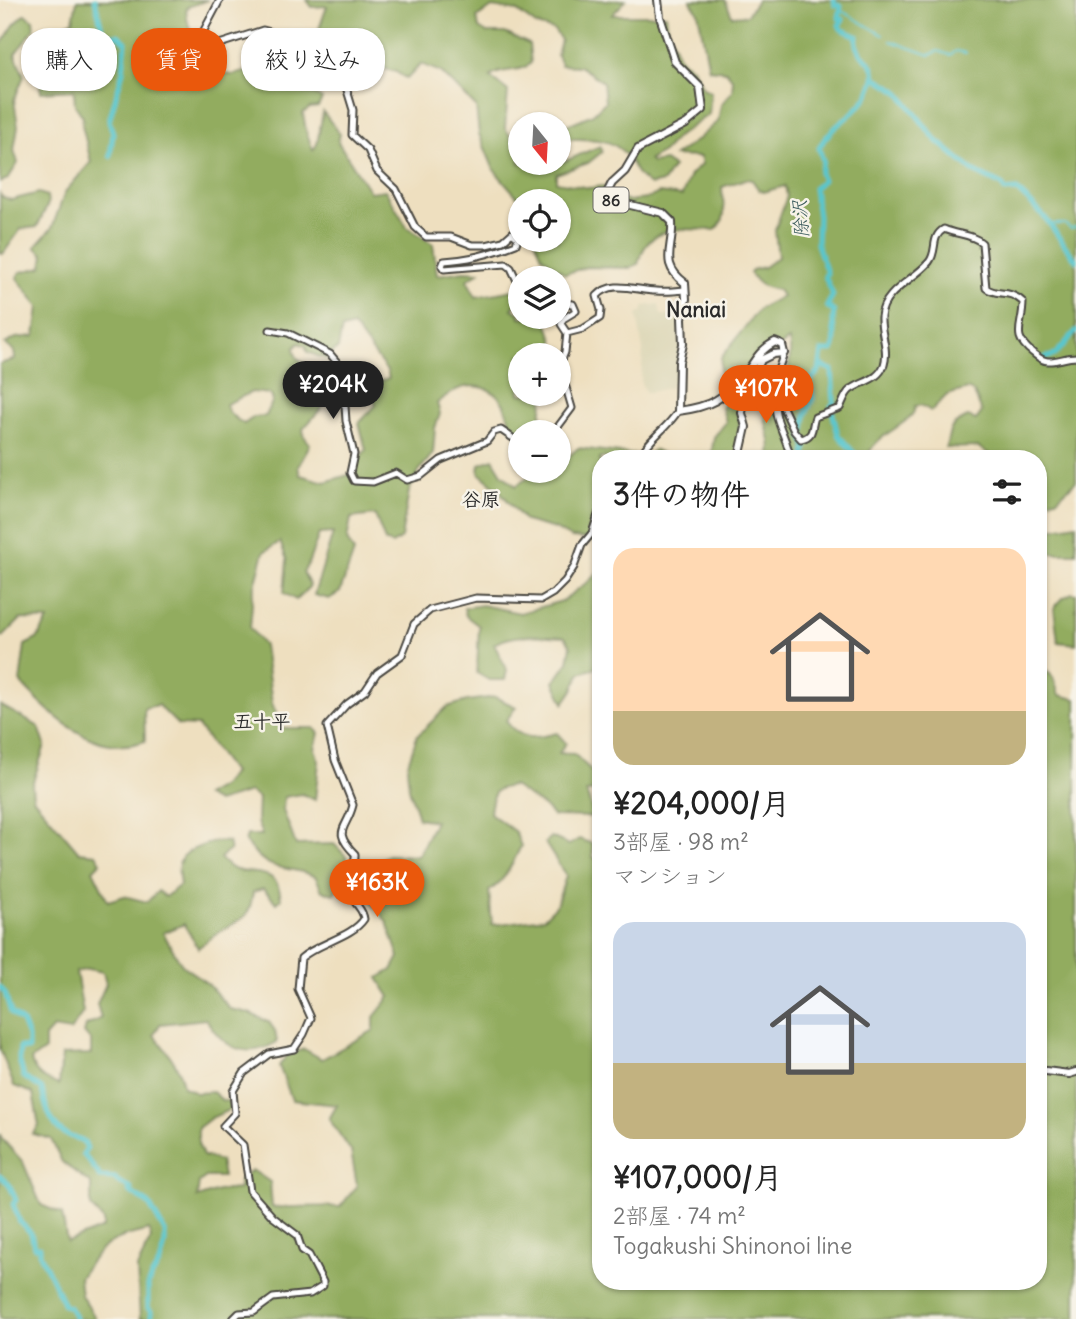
<!DOCTYPE html>
<html lang="ja">
<head>
<meta charset="utf-8">
<style>
  :root { --surface:#fff; --page:#f2f2f2; --text:#222; --muted:#767676; --accent:#ea580c }
  body { margin:0; font-family:Delius,"Klee One",sans-serif; background:var(--page); color:var(--text); height:100vh; display:flex; flex-direction:column; font-size:26px; white-space:nowrap }
  * { box-sizing:border-box; margin:0 }
  p { font-size:23px; color:var(--muted) }
  .icon { flex:none; width:38px; height:38px; fill:none; stroke:currentColor; stroke-width:2; stroke-linecap:round; stroke-linejoin:round }
  .map { position:relative; flex:1; overflow:hidden }
  .details { position:absolute; left:592px; top:450px; width:455px; height:840px; display:flex; flex-direction:column; background:var(--surface); border-radius:28px; box-shadow:0 2px 5px #0004 }
  .details>* { flex:none }
  .banner { position:absolute; left:21px; top:28px; width:466px; height:63px; display:flex; gap:14px }
  .needle { width:46px; rotate:162deg }
  .buttons { position:absolute; left:508px; top:112px; display:grid; gap:14px }
  .buttons a { display:grid; place-items:center; width:63px; height:63px; border-radius:50%; background:var(--surface); box-shadow:0 2px 5px #0004; font-size:35px }
  .price { position:absolute; translate:-50% -60px; padding:0 16px; border-radius:24px; background:var(--accent); color:#fff; font-size:23px; line-height:46px; filter:drop-shadow(0 2px 4px #0008) }
  .price::after { content:''; position:absolute; left:50%; top:42px; width:21px; height:16px; margin-left:-10px; background:inherit; clip-path:polygon(0 0,100% 0,50% 100%) }
  .price.selected { background:#222; color:#fff }
  ul { padding:0; list-style:none }
  li { display:grid; align-content:center; gap:14px; height:371px; padding:0 21px }
  li span { display:grid; place-items:center; height:217px; border-radius:21px; color:#555 }
  li>.icon { margin-inline-start:auto }
  span .icon { width:126px; height:126px; fill:#fffc; stroke-width:1 }
  li b { font-size:30px }
  h2 { display:flex; justify-content:space-between; align-items:center; height:84px; padding:0 21px; font-size:30px }
  .pill { padding:0 24px; border-radius:28px; background:var(--surface); box-shadow:0 2px 5px #0004; font-size:24px; line-height:63px }
  .pill.selected { background:var(--accent); color:#fff }
  .map>svg:first-child { display:block }
  .built { fill:#dbd5b4 }
  .forest { fill:#92ac5f; stroke:#5e6c45; stroke-width:2; fill-rule:evenodd }
  .lines { fill:none; stroke-linecap:round; stroke-linejoin:round }
  .stream { stroke:#59c6cd; stroke-width:2 }
  .river { stroke:#59c6cd; stroke-width:5 }
  .secondary-casing { stroke:#484641; stroke-width:9 }
  .primary-casing { stroke:#484641; stroke-width:10 }
  .secondary { stroke:#fff; stroke-width:5 }
  .primary { stroke:#fff; stroke-width:6 }
  .labels { text-anchor:middle; dominant-baseline:central; stroke-width:5; stroke-linejoin:round; paint-order:stroke }
  .shield { fill:#f7f3e8; stroke:#686764; stroke-width:2 }
  .shield-label { font-size:16px; font-weight:bold; fill:#2b2b2b }
  .water-label { font-size:19px; font-style:italic; fill:#395a5c; stroke:#f7f3e8 }
  .neighbourhood-label { font-size:19px; font-weight:bold; fill:#2b2b2b; stroke:#f7f3e8 }
  .quarter-label { font-size:21px; font-weight:bold; fill:#2b2b2b; stroke:#f7f3e8 }
</style>
</head>
<body>
<div class="map">
<svg width="1076" height="1319" viewBox="0 0 1076 1319">
  <rect width="100%" height="100%" fill="#f7f3e8"/>
  <filter id="ink" filterUnits="userSpaceOnUse"><feTurbulence type="fractalNoise" baseFrequency=".0143" numOctaves="2"/><feDisplacementMap in="SourceGraphic" scale="14" xChannelSelector="R" yChannelSelector="G"/><feConvolveMatrix kernelMatrix="1 2 1 2 8 2 1 2 1" color-interpolation-filters="sRGB"/></filter>
  <filter id="wash" filterUnits="userSpaceOnUse"><feTurbulence type="fractalNoise" baseFrequency=".00686" numOctaves="4" result="noise"/><feDisplacementMap in="SourceGraphic" scale="28" xChannelSelector="R" yChannelSelector="G"/><feGaussianBlur stdDeviation="1.57" result="paint"/><feColorMatrix in="noise" values="0 0 0 0 0 0 0 0 0 0 0 0 0 0 0 0 0 1.4 0 .05"/><feComposite in="paint" operator="in"/></filter>
  <g filter="url(#wash)">
    <rect width="100%" height="100%" fill="#eedfbf"/>
    <!-- built -->
    <path class="built" d="M659,304L661,315H680L681,336L677,386L646,393L641,383L643,350L637,315L643,311V306Z"/>
    <!-- forest -->
    <path class="forest" d="M77,0H208L187,7C182,25 206,58 217,73L233,75L251,70C263,79 275,88 290,91C303,93 311,91 322,99L318,107L310,108L303,113L306,131L313,150L317,144L323,112L340,134L338,142L370,192L385,190L407,227L433,244L437,275L464,271L479,272L467,280L476,297L514,290L517,303L512,309L520,313V317H545L554,341L555,355H520V394H544L539,432L520,434C509,425 509,417 504,405C496,387 473,382 456,390C449,393 443,399 437,403L440,414L435,428L433,453L419,471L409,491L401,538L392,544L385,541L375,515L351,518L347,540L354,552L340,592L329,599L314,595L333,533L319,534L308,564L303,572L310,586L296,600L284,593L287,560L280,542L264,552L253,593L250,628L264,646L272,703L282,728H314L319,733L315,749L319,761L315,800L302,794L284,797L283,810L296,845L334,844L346,856L348,866L334,894L322,891L316,877C282,862 274,878 245,842L247,835H262L257,822L258,798L250,792L217,802L205,796L222,786L233,773L198,726L178,725L158,705L144,708L145,741C96,759 50,715 20,682L25,645L37,639L48,620L21,619L3,637L0,635V364L15,359L14,351L5,344L16,338L35,336L39,307L17,278L20,272L42,267L44,255L35,247L52,228L65,192L91,162L82,125L83,117L75,105L74,90L41,92L40,86L44,70C63,73 72,69 89,80L98,76L88,66L59,45L45,48L51,32L73,21ZM353,326L387,371L389,378L368,386L376,405L359,423L366,450L359,458L355,473L325,482L300,475L298,467L310,444L304,436L303,429L333,395L335,383C331,380 327,374 323,371C310,362 296,366 294,348L299,343L306,346L307,352L326,359L338,348L342,329ZM252,392L270,394L273,400L266,416L254,417L244,424C236,419 227,413 226,404Z
      M307,0H626L612,15H666L668,30L679,57L694,70L703,88L711,92L709,114L677,137L663,152L649,160L652,163L665,161L673,167L663,182L650,185C633,174 636,167 626,155C609,134 581,140 558,139V129L593,114L605,102L603,82L579,66L561,65L557,55L561,40L554,30L536,25L517,11L492,7L477,18L479,28L487,33H505L529,44L531,63C519,74 502,67 490,77L508,91L505,128L520,151V163H558V160L563,162L600,146L602,152L588,163L556,174V182L590,188L603,186L619,198L629,201L646,199L659,193L682,196L690,175L702,164L700,157L674,156L698,139L718,121L721,105L732,91L733,80L726,71L709,69L698,12L690,0H725L732,16L747,15L757,0H1076V481L1057,499L1038,501V458H995L978,447L946,448C950,429 949,425 968,417L976,420L982,412L974,393L968,389L947,395L931,411L921,405L915,406C915,425 874,432 867,458H769C775,442 763,427 766,410C767,402 776,395 781,387C789,375 792,354 789,340L719,389L721,358L759,309L782,296L778,290C764,288 758,285 750,273L752,270L764,267L778,257L775,230L787,196L785,186L763,192L759,190L752,180L746,179L722,187C722,204 730,217 715,230C681,229 648,223 638,264L630,268L586,267L565,274L542,256L535,240H558V201H521L494,170L479,134L476,107L441,72L421,64L407,79L396,72L360,62L348,52L335,48L318,32L327,6L312,7Z
      M25,14L33,20L34,29L15,54L24,76L14,100L18,126L14,150L18,163L8,179L0,182V46L14,25Z
      M39,193L47,196L48,204L37,227L21,229L3,254L0,252V194L2,197L11,200Z
      M747,379L739,405L740,434L735,458H696L711,456L714,437L726,422L722,408Z
      M578,448L645,456L655,450L665,455L679,458H600V550L598,540L571,538L555,529L525,521L498,489L479,473L480,464L493,459L502,474L516,486L527,478L558,471V466Z
      M1076,524V553H1038V531Z
      M600,570V654L597,657L596,668L580,673L573,690L564,703L554,682L568,662L571,646L565,637C543,636 514,632 494,644L507,670L505,680H489L477,673L479,626L466,616L464,608L482,605L520,613L562,601L589,581Z
      M1072,593L1076,594V644L1058,642L1054,608L1063,598Z
      M1046,670L1053,677L1059,695L1076,699V1319H140L137,1268L151,1239L149,1230C108,1240 103,1243 79,1278L81,1295L96,1319H0V1134L2,1139L23,1162L41,1205L62,1214L67,1242L103,1228V1220L91,1207V1184L62,1162L51,1139L33,1134L39,1126L33,1093L14,1086L0,1049V705L39,727L45,745L32,785L33,798L79,852L96,854L101,862L93,870L108,901L124,896L147,902L158,891L165,897L180,885C179,877 177,868 180,861C186,848 215,840 228,842L230,850L220,858C224,862 228,867 233,869C254,877 278,865 281,899L277,903L263,889L253,892C249,920 244,917 222,930C214,935 206,942 198,948L184,924L163,933L182,965L208,984L230,1009L249,1013L269,1022L275,1031L277,1042C245,1061 223,1047 206,1019L160,1024L154,1035C167,1052 180,1065 183,1087L196,1093L213,1092L222,1100L228,1101L231,1109L211,1118L198,1128V1144L203,1156L220,1161L223,1177H206L199,1182L197,1198L218,1191L239,1189V1180L252,1170L270,1182L272,1207C295,1208 317,1205 340,1207L357,1186L351,1151L329,1119L337,1105L292,1100L279,1066L287,1055L304,1049L322,1059L374,1030V1017L390,997L378,978L392,970L399,957L387,922L368,898L382,871L380,860L388,855L418,856L435,821L418,818L409,788L407,767L417,736L447,707L467,701L495,697L516,707L506,721C521,741 534,739 557,733L566,743L559,753L574,754L600,779V793L596,791L586,792L592,810V817L553,816L545,807L513,786C492,788 493,793 490,813L515,832L521,846C512,864 506,880 489,891L492,925L544,918L556,906L566,876L545,843L551,837L569,845L579,839L593,844V857L600,861V1281H1038V675ZM88,969L103,972L106,984L97,1004L101,1018L86,1026L84,1033L91,1041V1054L62,1055L59,1085C46,1080 34,1075 31,1060L45,1050V1037L53,1028L70,1031L83,1012L76,972Z"/>
    <g class="lines">
      <!-- stream -->
      <path class="stream" d="M839,14L844,12L883,35
        M891,41L930,55L938,51L950,55L956,51L966,53
        M1050,224H1065L1071,229L1076,227"/>
      <!-- river -->
      <path class="river" d="M95,0L103,33L108,36L118,35L126,42L123,71L109,121L113,133L110,156
        M875,77L898,91L935,139L973,171L1002,185L1005,191L1017,190C1027,201 1041,211 1049,223C1058,236 1066,248 1076,260
        M1044,358L1055,355L1076,331
        M820,365L832,370L834,402L831,406L838,435L856,455
        M805,458L806,445L803,437L806,414L813,398L810,381L819,371L822,351H832C839,340 830,325 834,312L827,306L833,295L825,276L827,273L817,244L818,217L814,188L823,180L820,174L823,161L819,148C833,119 868,113 874,78C878,58 853,59 857,36L841,29L839,25L843,19L839,18L841,6L835,5L834,0
        M0,987L5,993L11,1013L22,1022L28,1037V1049L20,1047L19,1059L24,1077L42,1089C45,1106 51,1129 69,1136C78,1139 83,1138 87,1148L83,1154L98,1173L99,1177L115,1178L117,1181L131,1188L129,1191L149,1204L165,1232V1244L161,1260L148,1283V1308L151,1311V1319
        M0,1176L9,1184L16,1200L13,1204L20,1222L31,1233L34,1247H40V1254L64,1305L69,1307L76,1319"/>
    </g>
  </g>
  <g filter="url(#ink)">
    <g class="lines">
      <defs>
        <path id="secondary" d="M220,0L202,34L201,40L210,47L263,30L317,44L343,77L353,110L352,135L368,150L377,171L396,189L415,227L426,237H451L472,245H486L503,241L512,233L518,238L516,244C493,253 469,260 444,261L442,266L444,269L506,264L511,268L520,287
          M270,330L288,333L330,354L348,375V378L341,384L337,394L345,406L346,421L354,454L350,473L354,481L373,482L396,473L407,480L421,476L441,460L487,441L494,432L501,430L520,443
          M567,333L583,329L600,318L601,310L597,296C612,279 637,291 656,291C666,292 676,291 685,290
          M784,353L774,381V388L794,431L801,439C815,436 811,427 815,417L840,408C843,402 845,394 850,390C862,381 878,381 884,365C889,349 880,332 881,317C883,291 914,280 929,262C938,251 930,237 944,229C957,235 972,234 982,243L986,288C997,297 1008,288 1023,302C1023,328 1010,335 1033,353C1038,357 1042,361 1048,361C1055,362 1066,357 1076,357
          M777,395C769,415 789,439 790,458
          M554,432L572,408L562,374L561,362L565,352L567,333L561,324L563,319L576,311L573,304L558,303
          M639,458C648,439 667,429 678,411
          M233,1319L239,1313L254,1312L273,1298L310,1294L323,1286V1282L309,1255L302,1250L297,1235L273,1217L250,1191L243,1145L223,1126L235,1113L233,1091L244,1073L269,1054L294,1049L304,1034L311,1018L298,989L301,958C318,943 352,937 364,919C363,908 354,905 351,894C347,881 356,867 355,854C331,830 347,830 353,805L335,760L327,726L347,704L365,691L377,673L402,655L414,624L430,610L476,598L541,600L553,593L565,581L574,567L582,545L592,533L600,509"/>
        <path id="primary" d="M658,0L660,17L675,62L700,87L703,110L686,124L638,149L625,171L612,183L607,193L610,200L663,213L672,222C674,249 658,263 685,283L686,299L682,318L683,344L679,362L678,411C710,407 724,399 745,374C756,360 758,351 775,342L782,345L784,353L773,354L761,360L754,376L743,406L742,413L746,427L739,458
          M1038,1070L1069,1074L1076,1072"/>
      </defs>
      <!-- secondary casing -->
      <use href="#secondary" class="secondary-casing"/>
      <!-- primary casing -->
      <use href="#primary" class="primary-casing"/>
      <!-- secondary -->
      <use href="#secondary" class="secondary"/>
      <!-- primary -->
      <use href="#primary" class="primary"/>
    </g>
  </g>
  <g class="labels">
    <!-- shield labels -->
    <rect class="shield" x="593.5" y="187.5" width="35" height="25" rx="5"/>
    <g class="shield-label">
      <text x="611" y="200">86</text>
    </g>
    <!-- water labels -->
    <g class="water-label">
      <text transform="translate(800 219) rotate(-94)">除沢</text>
    </g>
    <!-- neighbourhood labels -->
    <g class="neighbourhood-label">
      <text x="481" y="499">谷原</text>
      <text x="262" y="721">五十平</text>
    </g>
    <!-- quarter labels -->
    <g class="quarter-label">
      <text x="696" y="309">Naniai</text>
    </g>
  </g>
</svg>
<div class="buttons">
<a><svg class="needle" viewBox="-14 -14 28 28"><path d="M0-13l5 13h-10z" fill="#e53935"/><path d="M0 13l5-13h-10z" fill="#767676"/></svg></a>
<a><svg class="icon" aria-label="locate" viewBox="0 0 24 24"><circle cx="12" cy="12" r="6"/><path d="M12 2v4M12 18v4M2 12h4M18 12h4"/></svg></a>
<a><svg class="icon" aria-label="layers" viewBox="0 0 24 24"><path d="M12 4l9 5-9 5-9-5zM3 14l9 5 9-5"/></svg></a>
<a>+</a>
<a>−</a>
</div>
<b class="price selected" style="left:333px;top:421px">¥204K</b>
<b class="price" style="left:766px;top:425px">¥107K</b>
<b class="price" style="left:377px;top:919px">¥163K</b>
<div class="banner">
<a class="pill">購入</a>
<a class="pill selected">賃貸</a>
<a class="pill">絞り込み</a>
</div>
<section class="details">
<h2>3件の物件<svg class="icon" aria-label="filters" viewBox="0 0 24 24"><path d="M4 7h16M4 17h16"/><circle cx="9" cy="7" r="2"/><circle cx="15" cy="17" r="2"/></svg></h2>
<ul>
<li><span style="background:linear-gradient(#ffd9b3 75%,#c2b280 0)"><svg class="icon" aria-label="home" viewBox="0 0 24 24"><path d="M3 11l9-7 9 7M6 9v11h12V9"/></svg></span><div><b>¥204,000/月</b><p>3部屋 · 98 m²</p><p>マンション</p></div></li>
<li><span style="background:linear-gradient(#c9d6e8 65%,#c2b280 0)"><svg class="icon" aria-label="home" viewBox="0 0 24 24"><path d="M3 11l9-7 9 7M6 9v11h12V9"/></svg></span><div><b>¥107,000/月</b><p>2部屋 · 74 m²</p><p>Togakushi Shinonoi line</p></div></li>
</ul>
</section>
</div>
</body>
</html>
